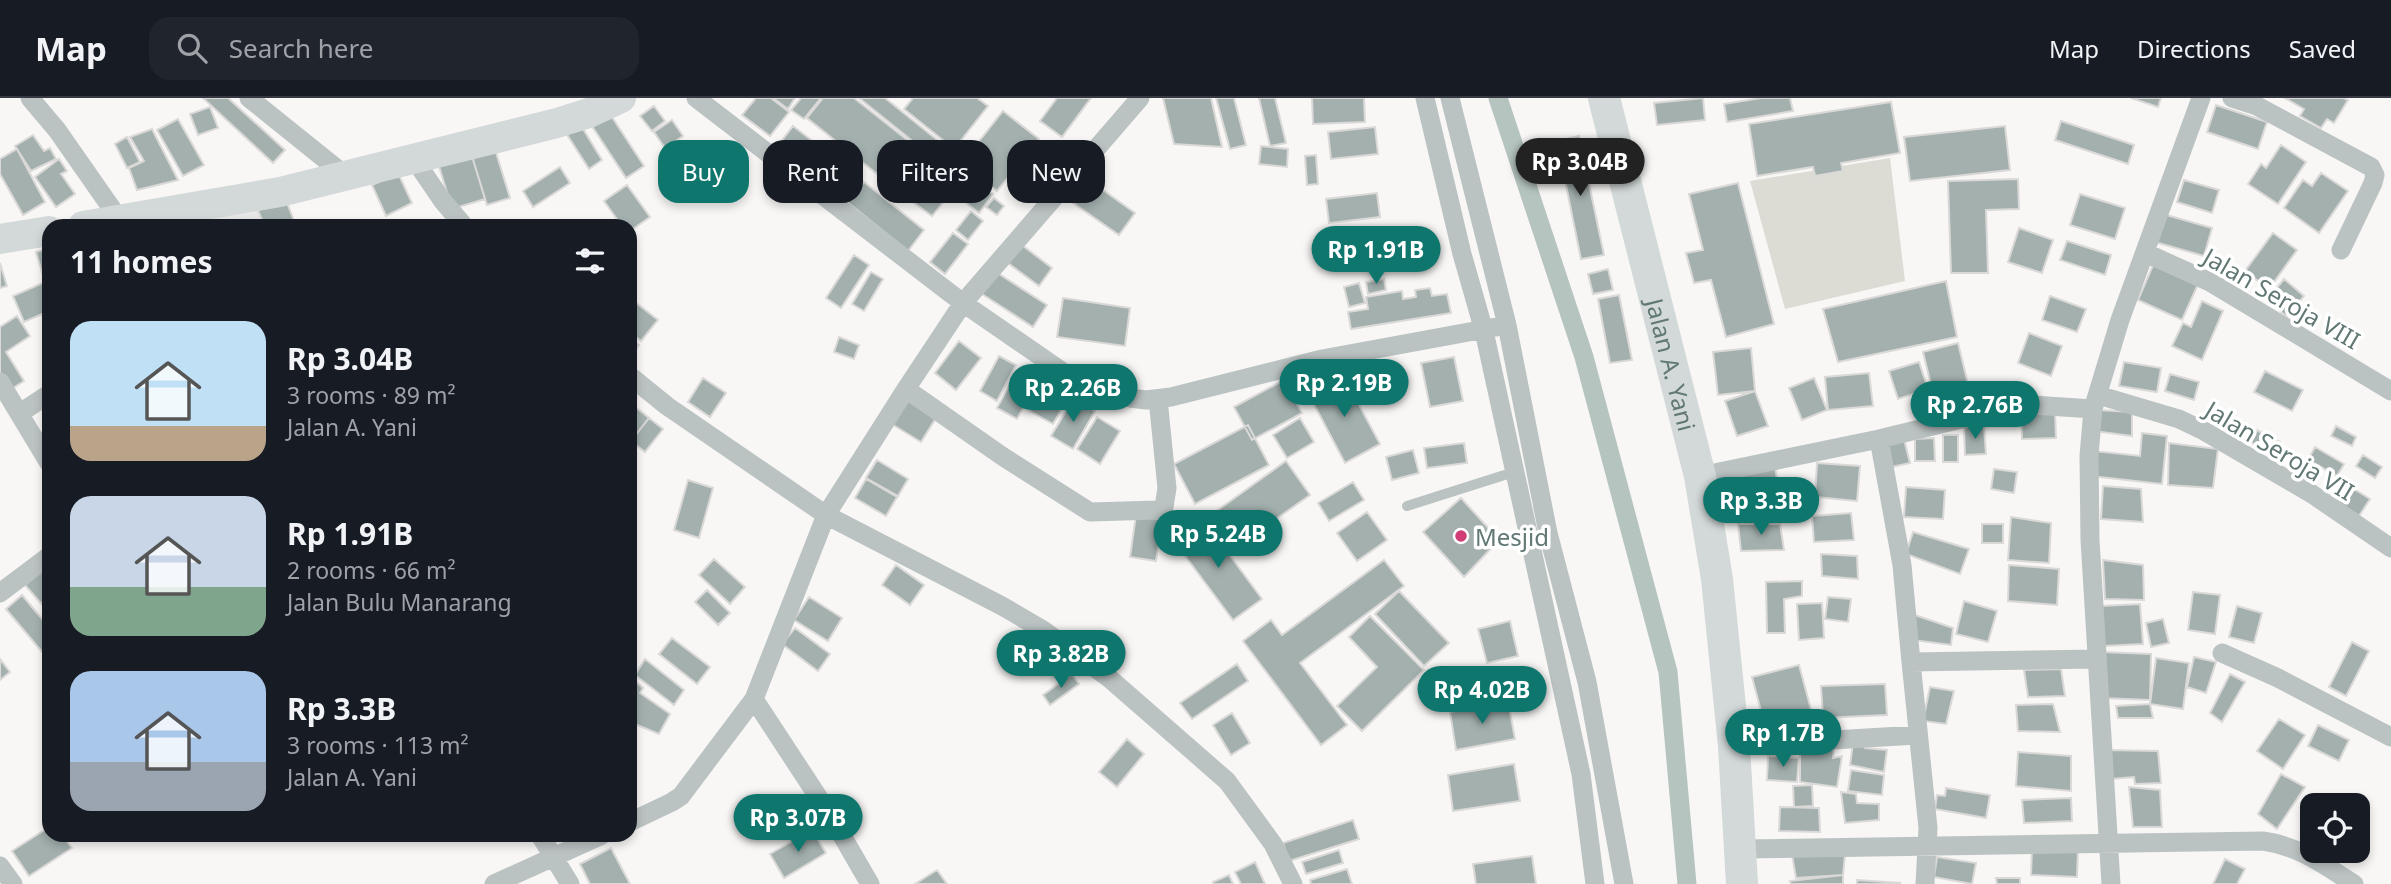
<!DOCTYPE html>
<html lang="en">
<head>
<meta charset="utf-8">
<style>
  :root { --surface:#171b24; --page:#20242c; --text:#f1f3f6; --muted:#9ea1a6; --line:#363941; --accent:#0f766e }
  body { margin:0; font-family:"Noto Sans",sans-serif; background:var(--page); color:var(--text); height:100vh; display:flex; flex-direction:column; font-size:26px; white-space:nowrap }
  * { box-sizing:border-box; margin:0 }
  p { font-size:23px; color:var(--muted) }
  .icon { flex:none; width:38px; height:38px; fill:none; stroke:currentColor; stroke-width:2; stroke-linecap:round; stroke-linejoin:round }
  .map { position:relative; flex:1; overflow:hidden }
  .drawer { position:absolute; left:42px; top:121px; width:595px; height:623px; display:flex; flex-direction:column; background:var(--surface); border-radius:21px; box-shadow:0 4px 10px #0003 }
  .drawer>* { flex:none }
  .banner { position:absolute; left:658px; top:42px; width:665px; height:63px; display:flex; gap:14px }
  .tools { position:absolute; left:2300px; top:695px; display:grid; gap:14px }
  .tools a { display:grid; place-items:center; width:70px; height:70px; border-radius:14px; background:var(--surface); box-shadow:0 4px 10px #0003; font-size:35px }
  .price { position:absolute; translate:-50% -60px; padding:0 16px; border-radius:24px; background:var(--accent); color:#fff; font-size:23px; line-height:46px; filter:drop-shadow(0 2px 4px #0008) }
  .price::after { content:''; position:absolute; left:50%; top:42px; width:21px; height:16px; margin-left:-10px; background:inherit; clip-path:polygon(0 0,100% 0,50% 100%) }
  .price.active { background:#222; color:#fff }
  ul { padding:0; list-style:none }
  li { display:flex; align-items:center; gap:21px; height:175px; padding:0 28px }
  li span { display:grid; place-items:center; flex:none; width:196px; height:140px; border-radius:21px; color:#555 }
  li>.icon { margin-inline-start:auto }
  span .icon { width:84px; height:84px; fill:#fffc; stroke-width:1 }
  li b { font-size:30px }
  h2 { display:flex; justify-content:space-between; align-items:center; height:84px; padding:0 28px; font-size:30px }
  .tag { padding:0 24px; border-radius:21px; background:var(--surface); box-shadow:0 4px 10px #0003; font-size:24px; line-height:63px }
  .tag.active { background:var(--accent); color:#fff }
  header { display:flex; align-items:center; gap:42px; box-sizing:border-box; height:98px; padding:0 35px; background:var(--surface); border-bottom:2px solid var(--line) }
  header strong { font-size:33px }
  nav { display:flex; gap:38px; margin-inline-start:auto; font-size:24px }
  .search { width:490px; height:63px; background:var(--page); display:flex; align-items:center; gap:18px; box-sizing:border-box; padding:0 24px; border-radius:21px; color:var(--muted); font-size:26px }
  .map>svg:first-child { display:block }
  .built { fill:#e6e7e6 }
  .green { fill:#dcdcd5 }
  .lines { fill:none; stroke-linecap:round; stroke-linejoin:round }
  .canal { stroke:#b5c4bf; stroke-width:19 }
  .building { fill:#a3b0ae; stroke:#dad9d8; stroke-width:2 }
  .service { stroke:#bbc3c2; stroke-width:10 }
  .minor { stroke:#bbc3c2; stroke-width:19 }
  .primary { stroke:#d2d9d8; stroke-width:30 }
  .trunk { stroke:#d2d9d8; stroke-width:32 }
  .poi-dot { fill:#d13d76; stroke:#fff; stroke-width:2.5 }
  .labels { text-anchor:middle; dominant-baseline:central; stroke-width:7; stroke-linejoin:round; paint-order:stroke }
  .street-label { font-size:24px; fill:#617874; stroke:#fff }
  .poi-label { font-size:24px; fill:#617874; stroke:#fff; text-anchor:start }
</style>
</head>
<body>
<header>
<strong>Map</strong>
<div class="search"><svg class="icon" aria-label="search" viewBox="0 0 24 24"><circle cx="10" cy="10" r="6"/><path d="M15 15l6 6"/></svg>Search here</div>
<nav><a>Map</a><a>Directions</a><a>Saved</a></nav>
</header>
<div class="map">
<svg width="2391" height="786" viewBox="0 0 2391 786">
  <rect width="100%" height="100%" fill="#f8f7f6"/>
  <!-- built -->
  <path class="built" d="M257,112L265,128H145Z"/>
  <!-- green -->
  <path class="green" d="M1890,60L1905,183L1785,211L1750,83Z"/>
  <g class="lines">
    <!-- canal -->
    <path class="canal" d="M1498,0L1584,259L1668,574L1687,786"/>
  </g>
  <!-- building -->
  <path class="building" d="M203,0H228L285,52L273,65Z
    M756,0H771L789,14L770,38L742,17Z
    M773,0H795L788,11Z
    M801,0H821L804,21L791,12Z
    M823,0H854L934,63L906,99L807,20Z
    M859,0H885L946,49L936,62Z
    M913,0H977L988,8L954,51L904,11Z
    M1057,0H1091L1062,39L1040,23Z
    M1163,0H1211L1222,49L1174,46Z
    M1216,0H1234L1246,47L1230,51Z
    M1259,0H1275L1286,45L1270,48Z
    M1312,0H1364L1365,24L1313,26Z
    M1703,0L1705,22L1657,27L1654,5Z
    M1761,0H1790L1793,13L1727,24L1724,6Z
    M2131,0H2161L2158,9Z
    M2285,0H2343L2348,2L2334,25L2327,21L2321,30L2300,18L2304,11Z
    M1891,4L1900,55L1841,65L1843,73L1815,78L1813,69L1757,78L1749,26Z
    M2216,7L2267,24L2258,51L2207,34Z
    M654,8L665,23L652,33L640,18Z
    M210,9L218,30L198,37L190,16Z
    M608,13L644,68L626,80L590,25Z
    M1003,13L1039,41L997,93L962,65Z
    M178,21L204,67L183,78L157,32Z
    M672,22L683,38L665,50L654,34Z
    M2061,23L2134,47L2128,66L2055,42Z
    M580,26L602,62L589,71L566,35Z
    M793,28L859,79L843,100L777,49Z
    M2005,28L2010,72L1910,83L1904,39Z
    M1375,29L1378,56L1331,61L1328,34Z
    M152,31L178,82L137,92L129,70L144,63L130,39Z
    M33,37L44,53L50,50L56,61L31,73L15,48Z
    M1579,38L1604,157L1581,161L1557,43Z
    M127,39L140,64L127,70L115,46Z
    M2281,47L2306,64L2278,106L2248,86L2261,66L2266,70Z
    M494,48L510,100L487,107L471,55Z
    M1261,48L1288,51L1287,69L1259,66Z
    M17,51L45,104L23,117L0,76V61Z
    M471,55L485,101L452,111L438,65Z
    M945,55L968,73L932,118L909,101Z
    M1316,57L1318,86L1307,87L1305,58Z
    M59,61L67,73L61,76L75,96L56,109L35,79Z
    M560,69L570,85L533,109L523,93Z
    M398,75L412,105L386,118L372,87Z
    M2321,75L2348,93L2319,135L2284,110L2303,82L2312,88Z
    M1082,77L1135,115L1119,137L1066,100Z
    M2018,81L2019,111L1986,112L1988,175H1951L1948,83Z
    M2184,82L2219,92L2212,115L2177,104Z
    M864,84L924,132L908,153L847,104Z
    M979,85L993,96L979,115L965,104Z
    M1738,85L1774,226L1726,239L1711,182L1694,185L1686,155L1703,152L1689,96Z
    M627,87L650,119L630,133V128H622L604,103Z
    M1377,95L1380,119L1329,125L1326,101Z
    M2080,96L2125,110L2115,141L2070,127Z
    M284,97L296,128H265L258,113Z
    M994,100L1004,108L997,117L986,109Z
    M971,113L983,123L968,142L956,132Z
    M2163,116L2212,130L2204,158L2155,144Z
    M2019,130L2053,142L2042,175L2008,164Z
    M953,135L968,146L945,176L930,164Z
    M2273,135L2297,152L2269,191L2245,173Z
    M2067,143L2111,157L2105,177L2060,162Z
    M1018,144L1052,170L1039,188L1004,162Z
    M49,150V183L45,184L36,154Z
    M854,157L869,167L841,210L826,200Z
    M0,165L7,188L0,190Z
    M2154,165L2199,184L2182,222L2138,202Z
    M1608,171L1613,192L1593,196L1588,176Z
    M871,174L883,181L864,213L852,206Z
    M996,174L1047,207L1033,229L982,196Z
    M1384,181L1386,192L1368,196L1366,184Z
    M2284,181L2304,198L2287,219L2267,202Z
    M1946,183L1957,239L1838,264L1823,211Z
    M45,184L49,193V213L24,224L13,198Z
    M1359,185L1365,205L1349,209L1344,189Z
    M1430,190L1432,198L1447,196L1451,215L1351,231L1348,214L1368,211L1366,199L1402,193L1403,201L1416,199L1415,192Z
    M1619,197L1632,262L1610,265L1598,201Z
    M2050,198L2086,211L2077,234L2042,222Z
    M1063,200L1130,210L1125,248L1057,239Z
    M2202,203L2223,213L2202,262L2172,248L2183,225L2191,229Z
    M635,204L658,222L641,243L630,234V210Z
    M17,218L30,238L6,254L24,283L8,293L0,281V229Z
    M2029,235L2062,248L2051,278L2018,265Z
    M839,239L859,247L854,261L834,254Z
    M630,240L639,247L630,259Z
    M959,243L981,260L956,292L935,275Z
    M1958,245L1968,286L1933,295L1923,254Z
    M1751,250L1755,293L1718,297L1713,254Z
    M999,258L1016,267L997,303L980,293Z
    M1454,259L1463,303L1430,309L1421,265Z
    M1919,264L1928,291L1898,301L1889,273Z
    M2124,264L2161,270L2157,294L2119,288Z
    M2265,273L2303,292L2292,313L2254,294Z
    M1869,275L1873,308L1828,312L1825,279Z
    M2170,276L2199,284L2194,302L2165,293Z
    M1015,277L1035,288L1017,321L997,310Z
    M1343,277L1380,346L1345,365L1308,295Z
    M1049,279L1072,293L1053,326L1030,313Z
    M703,280L726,295L710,319L688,304Z
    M1814,280L1827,312L1802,322L1789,290Z
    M1284,282L1302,315L1252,342L1234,309Z
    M1755,293L1768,328L1737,338L1725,303Z
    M1074,300L1095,313L1073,351L1051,338Z
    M905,301L936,320L921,344L890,325Z
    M633,307L649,320L631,343L630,311Z
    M2098,312L2132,314V338L2094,333Z
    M2055,314L2056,340L2022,341L2021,316Z
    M1097,319L1120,333L1100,366L1077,351Z
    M649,320L663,331L645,354L631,343Z
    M1300,320L1314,344L1287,360L1273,337Z
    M2237,322L2280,344L2275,356L2231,335Z
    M1248,327L1269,367L1195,406L1174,366Z
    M2336,328L2356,339L2352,348L2331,338Z
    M1964,329H1984L1986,356L1965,357Z
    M2142,335L2167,338L2162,386L2091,378L2094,353L2140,358Z
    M1943,337H1958V364H1943Z
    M1934,340L1935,363H1915V341Z
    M1904,341L1910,365L1887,370L1882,346Z
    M1464,345L1467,365L1427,370L1424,350Z
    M2169,345L2218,351L2213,390L2168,387Z
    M2315,349L2344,366L2337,378L2308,362Z
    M1413,352L1419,375L1392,382L1386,359Z
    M2363,357L2382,369L2375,380L2356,368Z
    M877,362L908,381L898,398L866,380Z
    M1286,363L1310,397L1235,450L1211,417Z
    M1817,365L1860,368L1857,403L1815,399Z
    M1775,369L1777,381L1784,382L1786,391H1794L1795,410L1734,412L1729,377Z
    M1994,371L2017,374L2014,395L1991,391Z
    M866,381L897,399L886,418L855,400Z
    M688,382L713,390L699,440L674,432Z
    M1353,384L1364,402L1329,423L1318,405Z
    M2346,386L2370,401L2359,418L2335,403Z
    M2103,388L2141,391L2143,424L2101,421Z
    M1906,389L1945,392L1943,421L1904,419Z
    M1461,400L1499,442L1464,479L1423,434Z
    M1367,414L1387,442L1357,463L1337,435Z
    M1851,415L1854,442L1814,444L1812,418Z
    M1136,417L1163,422L1156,463L1130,459Z
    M2011,419L2051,425L2049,465L2008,462Z
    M1203,421L1262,501L1233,522L1174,443Z
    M1738,426H1780L1784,452L1741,453Z
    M1982,426H2003V445H1982Z
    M1913,434L1969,451L1960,476L1906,456Z
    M1821,456L1857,458L1858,481L1822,478Z
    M714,461L745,489L730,506L699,477Z
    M1384,462L1404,488L1300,565L1347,627L1321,647L1243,543L1271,522L1282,537Z
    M2103,462L2143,467L2144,502L2105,501Z
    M896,467L924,487L910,507L882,487Z
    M2009,467L2059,471L2057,507L2008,503Z
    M44,470L49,475V509L46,511L25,487Z
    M1802,483V498L1784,501L1785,535H1767L1766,484Z
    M707,492L730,515L718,527L695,504Z
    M1399,493L1449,545L1424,568L1375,516Z
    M2193,494L2220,497L2215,536L2188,532Z
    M22,497L43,522L49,517L48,561L6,511Z
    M809,499L842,520L828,543L794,522Z
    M1828,499L1851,501L1848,524L1825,521Z
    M1964,503L1997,513L1988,544L1956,536Z
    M1822,505L1824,540L1799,542L1797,506Z
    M2140,506L2143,546L2104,548L2101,508Z
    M2237,508L2262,515L2254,545L2229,539Z
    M1909,515L1953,530L1951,547L1905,541Z
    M1370,518L1424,572L1362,633L1337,608L1377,569L1349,539Z
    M2163,521L2169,545L2151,549L2146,525Z
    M1510,523L1518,558L1487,565L1478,531Z
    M795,530L830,556L818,573L782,546Z
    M672,540L710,569L697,586L659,556Z
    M2352,544L2369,553L2346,598L2329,589Z
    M2102,554L2151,556L2150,602L2101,600Z
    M2194,559L2216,564L2206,595L2187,589Z
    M2156,560L2189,565L2183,611L2150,606Z
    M0,561L10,574L0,582Z
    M645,561L684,592L674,607L635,577Z
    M1237,566L1248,583L1192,621L1180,605Z
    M1799,567L1812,615L1765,628L1752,579Z
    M2061,571L2065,598L2028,599L2024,572Z
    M1072,576L1079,586L1050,607L1043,597Z
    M2230,576L2245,584L2222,624L2210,615Z
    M630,578L643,590L640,595L670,616L659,636L630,624Z
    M1885,586L1887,617L1823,620L1821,588Z
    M1930,589L1954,593L1946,626L1923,623Z
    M1508,603L1515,641L1456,652L1450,614Z
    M2053,606L2060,634L2018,633L2016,607Z
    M2150,606L2153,620H2118L2116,608Z
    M1232,615L1250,645L1231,657L1213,627Z
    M2279,621L2305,637L2283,671L2257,653Z
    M2318,627L2349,642L2339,663L2308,648Z
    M1127,641L1144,656L1117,689L1099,674Z
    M1865,644V650L1887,652L1884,674L1850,667L1853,645Z
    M1800,648L1834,652L1833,660L1842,658L1837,689L1800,684Z
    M2107,652L2158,653L2161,685L2135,686L2134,679L2111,681Z
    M2018,654L2071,658V693L2016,688Z
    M1768,658L1799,660L1797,684L1767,682Z
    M1514,666L1520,703L1453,713L1448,677Z
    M1851,672L1884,677L1882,697L1848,693Z
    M2281,676L2305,689L2277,731L2258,716Z
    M1812,687L1813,708L1794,709L1793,688Z
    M2129,689L2160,692L2162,729H2133Z
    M1946,690L1990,697L1986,720L1935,711L1937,697L1945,698Z
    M1841,694L1856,696L1857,705L1879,706V722L1845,725Z
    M2071,700L2072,723L2024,725L2022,702Z
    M2325,701L2337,707H2322Z
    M1780,709L1819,710L1820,734L1779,733Z
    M1353,722L1359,741L1289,763L1283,745Z
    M2312,724V747L2301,741Z
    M49,729V737H62L72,750L29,778L12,753Z
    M812,732L826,755L784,780L770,756Z
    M611,750L630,786H590L580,766Z
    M2032,750L2078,751L2077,779L2031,777Z
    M1339,752L1343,765L1306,776L1302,764Z
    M1845,756L1843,777L1796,780L1792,757Z
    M1532,758L1536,786H1476L1473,766Z
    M1937,759L1976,765L1972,786L1934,779Z
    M2225,761L2245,771L2237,786H2213Z
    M1255,764L1265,786H1241L1235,774Z
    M1347,771L1352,786H1311L1310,782Z
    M937,772L947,786H915Z
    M1229,777L1233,786H1214L1213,784Z
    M1843,777V786H1791L1790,783Z
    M1996,780H2020V786H1997Z
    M1857,782L1900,785V786H1857Z"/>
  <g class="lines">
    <!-- service -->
    <path class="service" d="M1407,408L1514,374"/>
    <!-- minor -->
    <path class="minor" d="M30,0L57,32L124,128
      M249,0L346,78
      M696,0L963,205L1063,274L1130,300L1146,302L1171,299L1322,261L1507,227
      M1425,0L1462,156L1484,233L1581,676L1595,786
      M1450,0L1507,227L1548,435L1587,584L1624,786
      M2232,0L2257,8L2371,69L2375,77L2373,85L2341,152
      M414,61L442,102L464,128
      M2146,155L2210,184L2391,293
      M630,278L667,308L826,417L1002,508L1043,532L1109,580L1227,683L1273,746L1293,786
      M0,284L49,365
      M906,291L1002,358L1090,414L1158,412L1164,409L1167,390L1158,301
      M2098,297L2179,321L2204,333L2312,396L2391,450
      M20,315L49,296
      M1879,341L1902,467L1911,564
      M1700,378L1879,341L1986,315L2032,307L2093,311
      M0,495L49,458
      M2222,555L2278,580L2391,639
      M1734,648L1917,637
      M630,724L672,704L681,698L754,601
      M540,737L570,786
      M1740,751L2263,743C2299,748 2324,767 2354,786
      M0,768L13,786
      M494,786L602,737
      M870,786L830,717L754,601L826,417L906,291L963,205L1140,0
      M1925,786L1928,730L1911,564L2096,561
      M2111,786L2090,442L2089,358L2093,311L2120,222L2201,0"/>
    <!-- primary -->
    <path class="primary" d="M83,128L280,94L557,25L589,15L621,0
      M0,141L49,133"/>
    <!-- trunk -->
    <path class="trunk" id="s1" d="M1604,0L1700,378L1717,481L1734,648L1742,786"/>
  </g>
  <!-- markers -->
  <circle class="poi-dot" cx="1461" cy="438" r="7"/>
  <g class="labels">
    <!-- street labels -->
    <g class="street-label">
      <text transform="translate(2282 200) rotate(30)">Jalan Seroja VIII</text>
      <text stroke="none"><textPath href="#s1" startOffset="275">Jalan A. Yani</textPath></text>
      <text transform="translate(2280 352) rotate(31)">Jalan Seroja VII</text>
    </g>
    <!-- poi labels -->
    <g class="poi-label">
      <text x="1475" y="438">Mesjid</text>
    </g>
  </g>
</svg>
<div class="tools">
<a><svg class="icon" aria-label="locate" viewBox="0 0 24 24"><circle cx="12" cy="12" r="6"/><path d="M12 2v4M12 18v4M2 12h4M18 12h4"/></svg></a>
</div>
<b class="price active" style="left:1580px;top:100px">Rp 3.04B</b>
<b class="price" style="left:1376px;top:188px">Rp 1.91B</b>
<b class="price" style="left:1344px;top:321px">Rp 2.19B</b>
<b class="price" style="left:1073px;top:326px">Rp 2.26B</b>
<b class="price" style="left:1975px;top:343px">Rp 2.76B</b>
<b class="price" style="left:1761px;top:439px">Rp 3.3B</b>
<b class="price" style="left:1218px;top:472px">Rp 5.24B</b>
<b class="price" style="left:1061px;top:592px">Rp 3.82B</b>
<b class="price" style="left:1482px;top:628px">Rp 4.02B</b>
<b class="price" style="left:1783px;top:671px">Rp 1.7B</b>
<b class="price" style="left:798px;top:756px">Rp 3.07B</b>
<div class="banner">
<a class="tag active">Buy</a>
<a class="tag">Rent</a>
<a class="tag">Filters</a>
<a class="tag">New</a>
</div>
<section class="drawer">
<h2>11 homes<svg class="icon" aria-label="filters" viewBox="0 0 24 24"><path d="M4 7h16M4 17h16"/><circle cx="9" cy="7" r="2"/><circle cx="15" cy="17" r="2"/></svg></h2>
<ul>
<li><span style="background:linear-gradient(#bfe0f5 75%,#b9a48a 0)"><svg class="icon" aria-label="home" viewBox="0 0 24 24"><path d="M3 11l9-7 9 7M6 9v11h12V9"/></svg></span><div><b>Rp 3.04B</b><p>3 rooms · 89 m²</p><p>Jalan A. Yani</p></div></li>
<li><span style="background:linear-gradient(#c9d6e8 65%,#7fa58c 0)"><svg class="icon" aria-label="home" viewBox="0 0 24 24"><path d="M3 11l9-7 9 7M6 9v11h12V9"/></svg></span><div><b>Rp 1.91B</b><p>2 rooms · 66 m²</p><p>Jalan Bulu Manarang</p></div></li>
<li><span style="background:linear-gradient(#a9c7e8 65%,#9aa5b1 0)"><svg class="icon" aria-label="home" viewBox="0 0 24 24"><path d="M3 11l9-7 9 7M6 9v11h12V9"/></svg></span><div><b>Rp 3.3B</b><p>3 rooms · 113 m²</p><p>Jalan A. Yani</p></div></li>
</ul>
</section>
</div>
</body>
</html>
